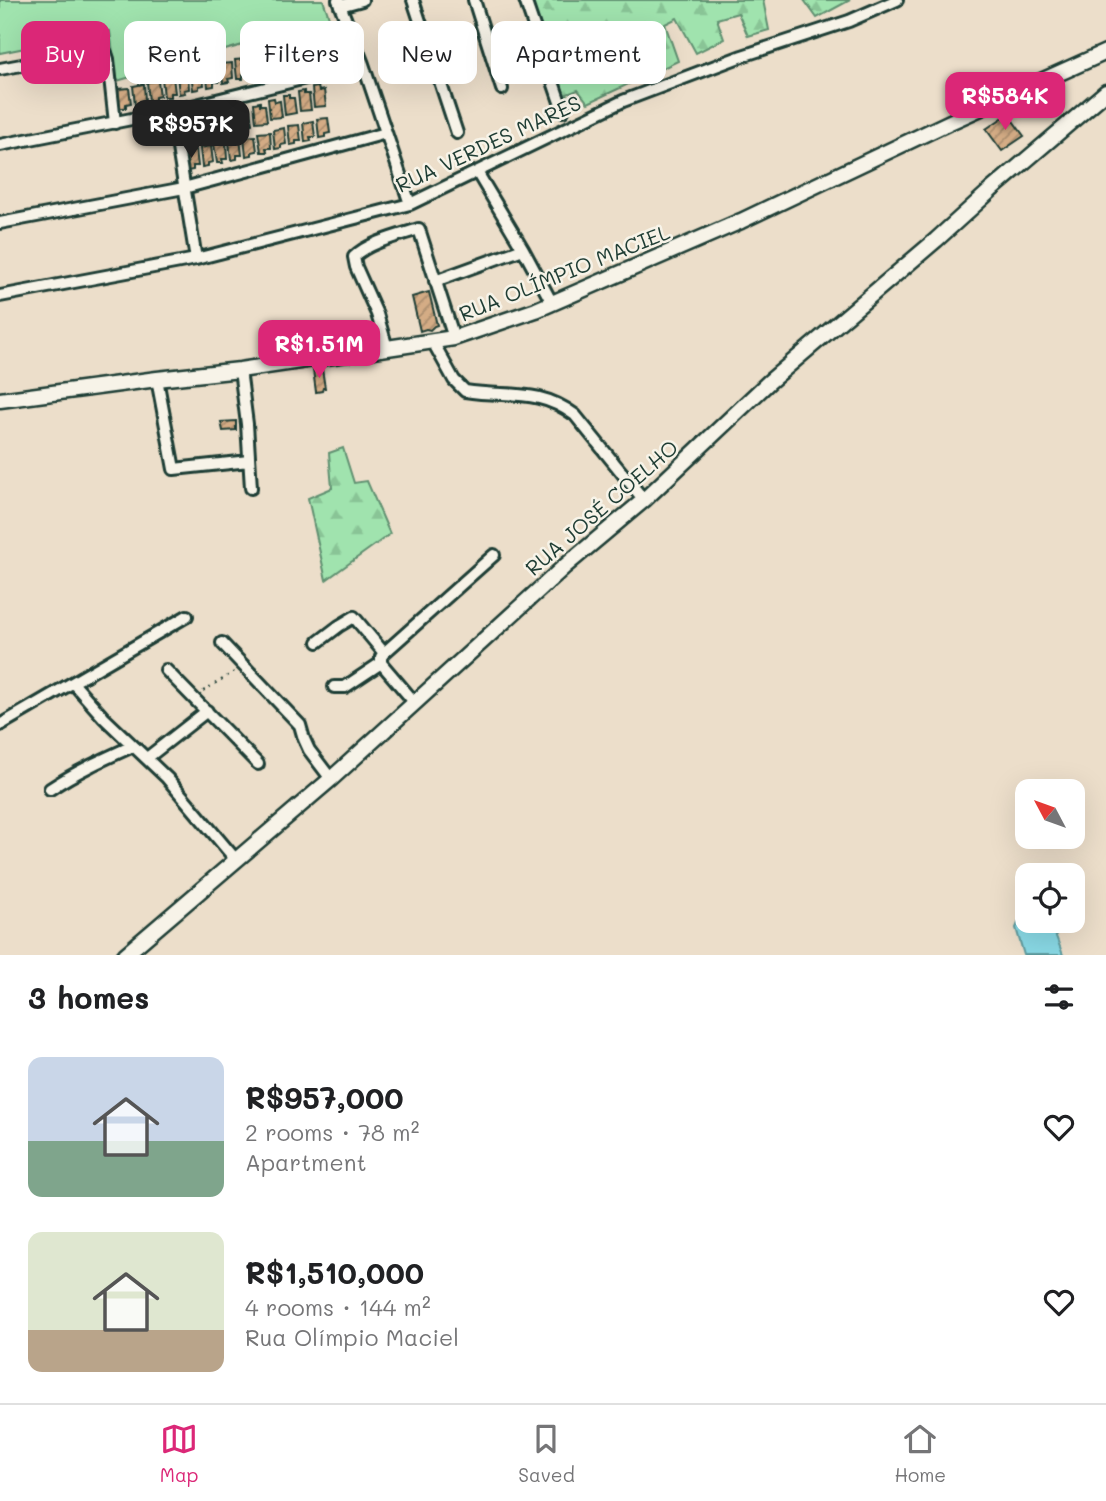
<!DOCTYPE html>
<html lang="en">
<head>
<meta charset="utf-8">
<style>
  :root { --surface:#fff; --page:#f6f6f6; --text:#202124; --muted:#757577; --line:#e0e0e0; --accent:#db2777 }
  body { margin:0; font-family:Mali,sans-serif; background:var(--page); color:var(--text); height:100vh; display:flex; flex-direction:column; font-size:26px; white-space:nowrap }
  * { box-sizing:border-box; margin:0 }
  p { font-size:23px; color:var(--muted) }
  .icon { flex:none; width:38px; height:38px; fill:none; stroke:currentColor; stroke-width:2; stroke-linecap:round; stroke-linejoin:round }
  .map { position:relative; height:955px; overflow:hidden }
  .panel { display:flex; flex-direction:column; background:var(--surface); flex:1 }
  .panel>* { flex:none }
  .hud { position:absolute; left:21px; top:21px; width:700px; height:63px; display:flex; gap:14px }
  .needle { width:46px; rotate:311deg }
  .buttons { position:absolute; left:1015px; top:779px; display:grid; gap:14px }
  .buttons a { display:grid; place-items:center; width:70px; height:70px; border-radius:14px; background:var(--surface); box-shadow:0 7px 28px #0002; font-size:35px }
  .price { position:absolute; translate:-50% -60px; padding:0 16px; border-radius:14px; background:var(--accent); color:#fff; font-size:23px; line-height:46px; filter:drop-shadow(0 2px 4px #0008) }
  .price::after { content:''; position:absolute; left:50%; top:42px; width:21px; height:16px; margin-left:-10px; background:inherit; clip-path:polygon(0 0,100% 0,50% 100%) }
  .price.selected { background:#222; color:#fff }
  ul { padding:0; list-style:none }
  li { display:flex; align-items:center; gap:21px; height:175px; padding:0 28px }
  li span { display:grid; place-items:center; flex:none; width:196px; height:140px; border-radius:14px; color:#555 }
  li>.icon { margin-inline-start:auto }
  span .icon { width:84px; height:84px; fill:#fffc; stroke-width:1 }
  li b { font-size:30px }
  h2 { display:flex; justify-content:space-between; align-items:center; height:84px; padding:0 28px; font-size:30px }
  .tag { padding:0 24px; border-radius:14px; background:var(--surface); box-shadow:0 7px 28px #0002; font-size:24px; line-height:63px }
  .tag.selected { background:var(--accent); color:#fff }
  .dock { display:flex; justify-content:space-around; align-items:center; height:98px; border-top:2px solid var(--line); background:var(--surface); font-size:19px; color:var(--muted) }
  .dock a { display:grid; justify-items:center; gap:4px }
  .dock .selected { color:var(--accent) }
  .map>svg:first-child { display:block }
  .green { fill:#a0e3ae; stroke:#609071; stroke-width:2 }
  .forest { fill:url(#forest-firs); stroke:#609071; stroke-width:2 }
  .water { fill:#89d9e5; stroke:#5f9b9e; stroke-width:2 }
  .building { fill:url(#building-hatch); stroke:#1f3d34; stroke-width:2 }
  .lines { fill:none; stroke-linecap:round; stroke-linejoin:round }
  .street-casing { stroke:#1f3d34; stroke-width:16 }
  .secondary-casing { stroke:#1f3d34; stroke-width:19 }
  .path { stroke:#1f3d34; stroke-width:2; stroke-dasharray:2 5; stroke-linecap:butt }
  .street { stroke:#f7f3e8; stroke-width:10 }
  .secondary { stroke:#f7f3e8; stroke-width:14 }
  .labels { text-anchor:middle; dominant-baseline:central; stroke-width:5; stroke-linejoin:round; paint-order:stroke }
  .street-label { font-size:21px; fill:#1f3d34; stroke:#f7f3e8 }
</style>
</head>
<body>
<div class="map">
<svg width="1106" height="955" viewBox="0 0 1106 955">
  <defs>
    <pattern id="forest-firs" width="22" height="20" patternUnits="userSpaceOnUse" patternTransform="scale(1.75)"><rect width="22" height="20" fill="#a0e3ae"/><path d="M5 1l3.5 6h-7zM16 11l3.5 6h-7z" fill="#89c496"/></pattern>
    <pattern id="building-hatch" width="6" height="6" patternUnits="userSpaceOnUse" patternTransform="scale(1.75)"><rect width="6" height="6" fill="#d4ac85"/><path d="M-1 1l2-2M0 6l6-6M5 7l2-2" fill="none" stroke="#ab8d6e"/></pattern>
  </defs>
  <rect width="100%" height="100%" fill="#ecdeca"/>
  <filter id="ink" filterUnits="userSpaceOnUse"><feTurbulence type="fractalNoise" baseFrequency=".0143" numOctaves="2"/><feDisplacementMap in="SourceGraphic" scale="14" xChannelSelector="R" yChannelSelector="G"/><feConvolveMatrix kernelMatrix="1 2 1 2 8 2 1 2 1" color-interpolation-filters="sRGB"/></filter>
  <g filter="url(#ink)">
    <!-- green -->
    <path class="green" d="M0,0H323L330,20L117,81L110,31L0,53Z"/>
    <!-- forest -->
    <path class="forest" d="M525,0H763L769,30L748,36L738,13L717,19L724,39L696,53L677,18L665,24L678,61L588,103L578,90L567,94L572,109L561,116Z
      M804,0H850L817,18Z
      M343,448L354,483L367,481L390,534L326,580L308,498L332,488L329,453Z"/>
    <!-- water -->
    <path class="water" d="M1027,902V920L1055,921L1054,931L1063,955H1024L1016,928Z"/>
    <!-- building -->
    <path class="building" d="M320,41L321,57H316L317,60L311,61L308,42Z
      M305,44L307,60L302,61V64L296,65L294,46Z
      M290,48L292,64H287L288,68L281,69L279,49Z
      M276,52L277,67L272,68L273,71L267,72L264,53Z
      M261,55L263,71L258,72V75L252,76L250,57Z
      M246,59L248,75H243V79H237L235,60Z
      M232,63L233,78L228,79L229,82L223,83L220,64Z
      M217,66L219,82H214V86L208,87L206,68Z
      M202,70L204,85L199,86V89L193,90L191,71Z
      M188,73L189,89L184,90L185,93L179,94L177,75Z
      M173,77L175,93H170V97H164L162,78Z
      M158,81L160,96L155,97V100L149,101L147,82Z
      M144,84L145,100L140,101L141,104L135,105L133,86Z
      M318,87L319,91L324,90L326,106L314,107L312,88Z
      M129,88L131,103L126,104V108H120L118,89Z
      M304,91V94H309L311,110L300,111L298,92Z
      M283,95H289V98H294L296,113L285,115Z
      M274,98L275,102L280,101L282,117L270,118L268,99Z
      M260,102V105H265L267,121L256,122L254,103Z
      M239,106H245V109L250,108L252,124L241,126Z
      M230,109L231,113L236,112L237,128L226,129L224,110Z
      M216,113V116H221L223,131L212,133L210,114Z
      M1008,114L1024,136L1002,151L986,129Z
      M195,117H201V120L206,119L208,135L197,136Z
      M328,118L330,133L325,134V137L319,138L317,119Z
      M186,120L187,124L192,123L193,139L182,140L180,121Z
      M313,121L315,137H310L311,141L305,142L303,123Z
      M299,125L301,141H296V144L290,145L288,126Z
      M284,128L286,144L281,145V148L275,149L273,130Z
      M270,132L271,148H266L267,152H261L258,133Z
      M255,136L257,151L252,152V155L246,156L244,137Z
      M240,139L242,155H237V159L231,160L229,141Z
      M226,143L227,159H222L223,163H217L214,144Z
      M211,146L213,162L208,163V166L202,167L200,148Z
      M196,150L198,166H193V170L187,171L185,151Z
      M429,292L437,325L434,326L430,330L426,329L420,331L412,297Z
      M322,369L325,388H323L322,391L316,392L313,370Z
      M236,421V430L223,431L221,422Z"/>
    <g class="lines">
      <defs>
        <path id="street" d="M338,0L363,64L410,204
          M413,0L457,133
          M474,0L502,89
          M525,0L563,111
          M340,6L362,0
          M0,69L101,50L106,53L108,59L115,123
          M172,111L196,259
          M0,145L172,111L363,64
          M477,172L523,249L552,303
          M0,223L184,188L386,133
          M435,281L523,249
          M0,296L196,259L410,204L623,101L742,56L849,21L897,0
          M433,342L454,380L465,391C508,398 537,387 575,415L644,500
          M387,348L377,314L356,267L354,257C367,243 400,235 419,229L454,338
          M240,370L247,424L251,488
          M157,379L174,469L249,461
          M318,642L339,626L354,617L384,653
          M222,643L300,725L304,739L309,750L331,779
          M381,663V657L384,653L494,555
          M381,663L415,703
          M166,670L258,764
          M73,683L104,718L167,778L236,860
          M334,687H345L381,663
          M0,725L187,616
          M147,758L207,711
          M50,789C77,771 104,759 133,746"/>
        <path id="secondary" d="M0,400L157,379L240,370L454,338L536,310L741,221L950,122L1106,52
          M125,955L331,779L564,567L644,500L769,382L936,240L991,190L1106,92"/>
      </defs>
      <!-- street casing -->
      <use href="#street" class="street-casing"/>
      <!-- secondary casing -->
      <use href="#secondary" class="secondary-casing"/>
      <!-- path -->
      <path class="path" d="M203,691L234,672"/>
      <!-- street -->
      <use href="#street" class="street"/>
      <!-- secondary -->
      <use href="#secondary" class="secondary"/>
    </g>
  </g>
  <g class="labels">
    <!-- street labels -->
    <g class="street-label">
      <text transform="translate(488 143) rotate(-25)">RUA VERDES MARES</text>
      <text transform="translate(564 272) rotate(-22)">RUA OLÍMPIO MACIEL</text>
      <text transform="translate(601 507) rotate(-41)">RUA JOSÉ COELHO</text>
    </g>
  </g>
</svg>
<div class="buttons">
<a><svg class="needle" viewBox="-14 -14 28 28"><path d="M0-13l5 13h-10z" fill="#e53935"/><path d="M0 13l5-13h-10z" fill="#757577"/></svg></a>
<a><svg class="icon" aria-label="locate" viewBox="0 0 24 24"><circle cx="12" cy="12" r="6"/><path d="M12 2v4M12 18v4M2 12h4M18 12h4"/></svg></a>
</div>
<b class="price" style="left:1005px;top:132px">R$584K</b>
<b class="price selected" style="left:191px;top:160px">R$957K</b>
<b class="price" style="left:319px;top:380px">R$1.51M</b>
<div class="hud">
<a class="tag selected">Buy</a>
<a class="tag">Rent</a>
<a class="tag">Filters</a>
<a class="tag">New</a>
<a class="tag">Apartment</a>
</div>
</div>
<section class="panel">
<h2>3 homes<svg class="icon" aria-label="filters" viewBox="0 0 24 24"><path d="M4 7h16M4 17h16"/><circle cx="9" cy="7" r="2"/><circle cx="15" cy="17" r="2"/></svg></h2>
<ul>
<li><span style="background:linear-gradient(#c9d6e8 60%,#7fa58c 0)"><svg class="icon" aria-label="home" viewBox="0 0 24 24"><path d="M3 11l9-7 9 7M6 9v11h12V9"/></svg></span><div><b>R$957,000</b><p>2 rooms · 78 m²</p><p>Apartment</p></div><svg class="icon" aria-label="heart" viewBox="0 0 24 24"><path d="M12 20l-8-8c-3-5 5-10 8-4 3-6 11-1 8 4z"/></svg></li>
<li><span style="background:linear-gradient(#dfe7d0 70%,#b9a48a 0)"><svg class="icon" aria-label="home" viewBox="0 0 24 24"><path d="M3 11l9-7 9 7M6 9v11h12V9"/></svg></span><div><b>R$1,510,000</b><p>4 rooms · 144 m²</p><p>Rua Olímpio Maciel</p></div><svg class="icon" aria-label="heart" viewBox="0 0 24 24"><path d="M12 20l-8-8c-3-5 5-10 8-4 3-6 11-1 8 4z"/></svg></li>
</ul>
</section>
<nav class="dock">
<a class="selected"><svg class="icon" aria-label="map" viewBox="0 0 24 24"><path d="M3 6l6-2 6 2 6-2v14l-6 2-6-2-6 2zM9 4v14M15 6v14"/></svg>Map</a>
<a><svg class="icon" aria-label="saved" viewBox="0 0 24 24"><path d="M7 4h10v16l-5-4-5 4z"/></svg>Saved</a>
<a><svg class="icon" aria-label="home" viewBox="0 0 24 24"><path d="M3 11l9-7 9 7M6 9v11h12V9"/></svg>Home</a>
</nav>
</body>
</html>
